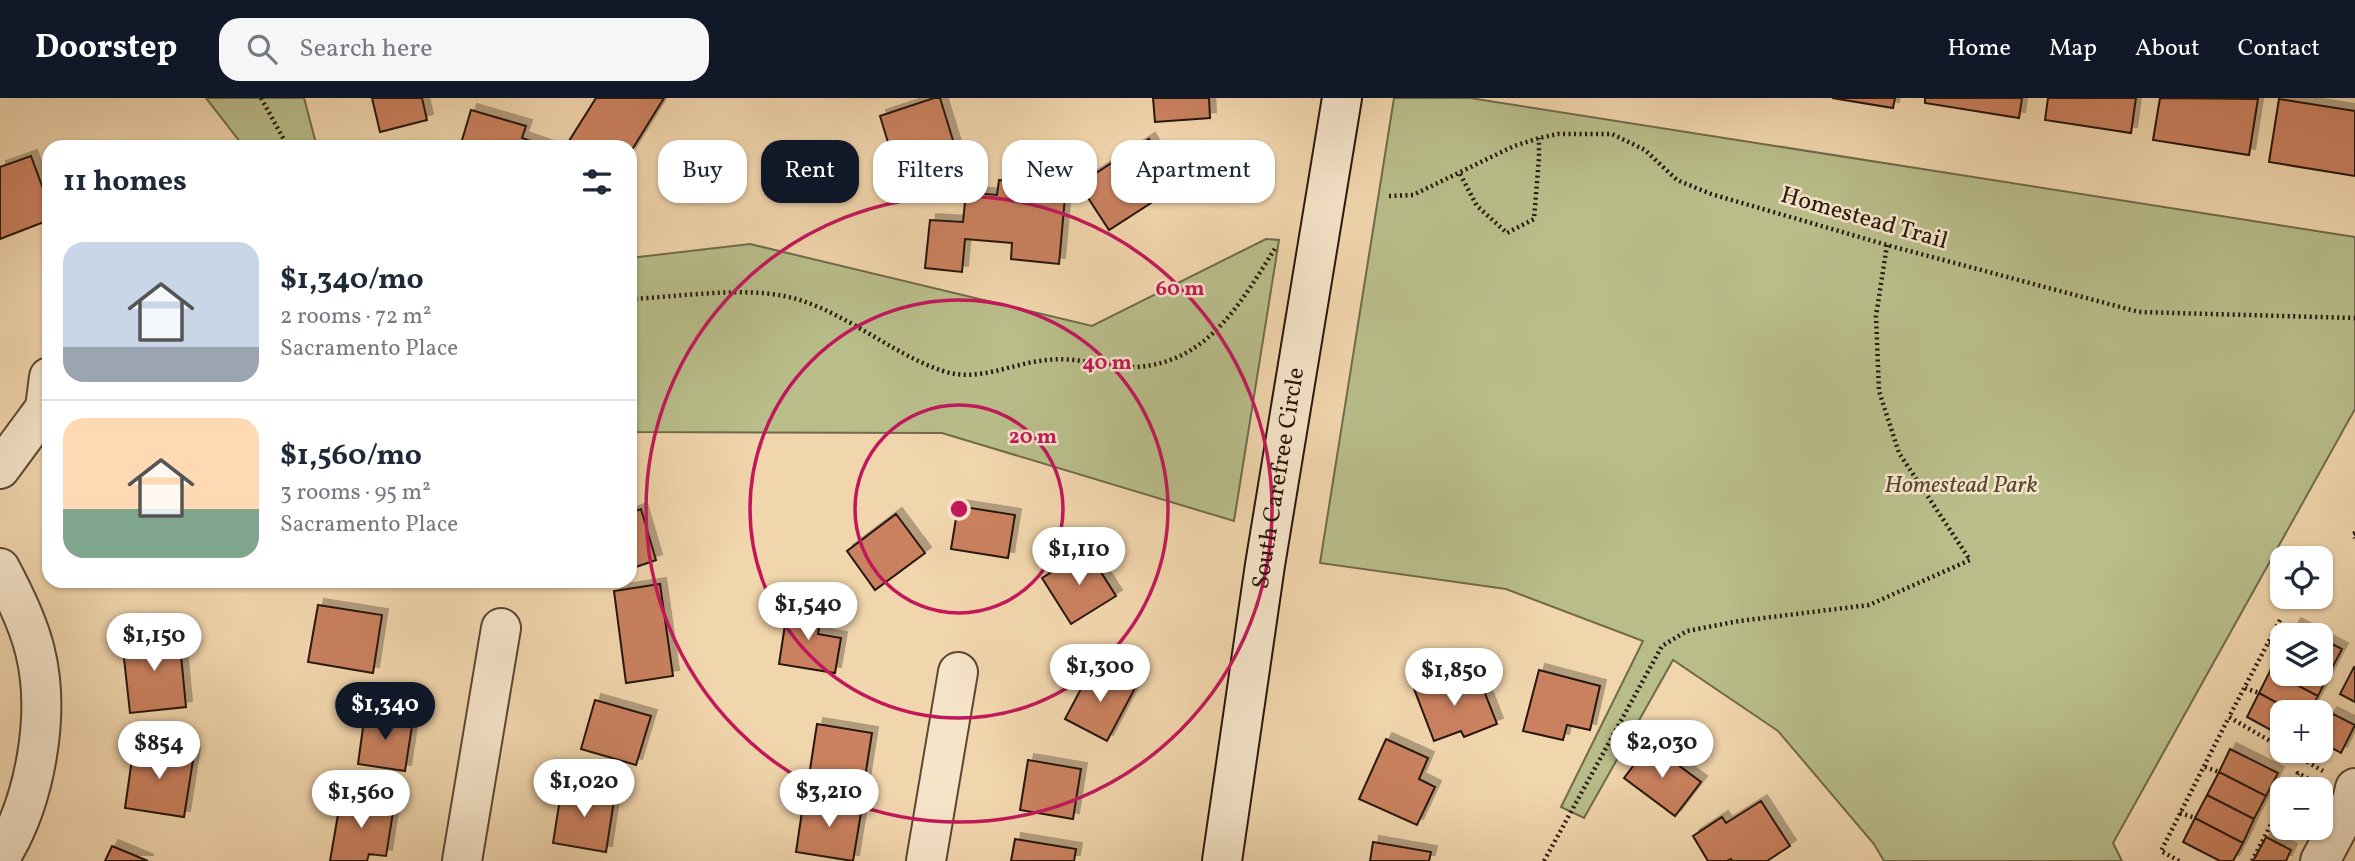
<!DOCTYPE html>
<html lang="en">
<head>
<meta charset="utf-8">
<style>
  :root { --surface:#fff; --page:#f6f6f7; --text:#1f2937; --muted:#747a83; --line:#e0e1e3; --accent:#111827 }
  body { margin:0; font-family:Vollkorn,serif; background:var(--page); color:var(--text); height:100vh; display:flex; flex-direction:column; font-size:26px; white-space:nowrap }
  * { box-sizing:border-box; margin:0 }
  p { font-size:23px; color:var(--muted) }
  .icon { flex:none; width:38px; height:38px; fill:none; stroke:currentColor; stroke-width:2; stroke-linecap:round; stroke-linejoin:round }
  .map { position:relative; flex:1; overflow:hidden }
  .panel { position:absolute; left:42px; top:42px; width:595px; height:448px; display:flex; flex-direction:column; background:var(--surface); border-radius:21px; box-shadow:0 2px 5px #0004 }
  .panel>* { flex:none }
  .top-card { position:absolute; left:658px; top:42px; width:665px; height:63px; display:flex; gap:14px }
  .buttons { position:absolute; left:2270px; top:448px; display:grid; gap:14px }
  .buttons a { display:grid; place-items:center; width:63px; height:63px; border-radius:14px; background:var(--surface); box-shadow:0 2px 5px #0004; font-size:35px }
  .price { position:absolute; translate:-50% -60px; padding:0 16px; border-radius:24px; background:#fff; color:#222; font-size:23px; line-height:46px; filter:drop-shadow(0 2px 4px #0008) }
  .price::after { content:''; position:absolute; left:50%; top:42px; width:21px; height:16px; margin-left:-10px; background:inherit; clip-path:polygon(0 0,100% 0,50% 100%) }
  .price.on { background:var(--accent); color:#fff }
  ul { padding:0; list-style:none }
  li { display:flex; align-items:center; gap:21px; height:175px; padding:0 21px }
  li+li { border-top:2px solid var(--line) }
  li span { display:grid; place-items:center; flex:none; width:196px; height:140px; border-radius:21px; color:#555 }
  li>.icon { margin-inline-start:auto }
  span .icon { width:84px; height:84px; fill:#fffc; stroke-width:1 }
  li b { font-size:30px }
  h2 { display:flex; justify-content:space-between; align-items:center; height:84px; padding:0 21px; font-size:30px }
  .tag { padding:0 24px; border-radius:21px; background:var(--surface); box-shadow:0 2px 5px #0004; font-size:24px; line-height:63px }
  .tag.on { background:var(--accent); color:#fff }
  header { display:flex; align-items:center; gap:42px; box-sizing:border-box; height:98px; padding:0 35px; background:var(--accent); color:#fff }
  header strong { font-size:33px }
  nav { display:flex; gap:38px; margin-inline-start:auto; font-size:24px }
  .search { width:490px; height:63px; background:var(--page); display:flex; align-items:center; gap:18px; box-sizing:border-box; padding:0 24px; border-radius:21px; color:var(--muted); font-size:26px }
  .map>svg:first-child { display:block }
  .green { fill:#b8bd8a; stroke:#706a4c; stroke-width:2 }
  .building { fill:#ca815f; stroke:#27160d; stroke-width:2; filter:url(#shadow) }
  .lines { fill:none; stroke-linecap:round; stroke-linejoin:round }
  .street-casing { stroke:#5a4635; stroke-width:42 }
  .secondary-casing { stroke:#27160d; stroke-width:42 }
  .path { stroke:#27160d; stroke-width:4.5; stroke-dasharray:2 3.5; stroke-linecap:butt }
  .street { stroke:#f6e4c9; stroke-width:38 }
  .secondary { stroke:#f6e4c9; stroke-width:38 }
  .ring { fill:none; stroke:#c2185b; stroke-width:3.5 }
  .labels { text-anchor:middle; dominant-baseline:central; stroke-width:5; stroke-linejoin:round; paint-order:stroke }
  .street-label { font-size:24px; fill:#27160d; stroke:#f6e4c9 }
  .park-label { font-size:24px; font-style:italic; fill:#524832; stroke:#f6e4c9 }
  .centre { fill:#c2185b; stroke:#f6e4c9; stroke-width:3.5 }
  .ring-label { font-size:21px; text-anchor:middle; font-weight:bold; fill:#c2185b; stroke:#f6e4c9; stroke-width:5; stroke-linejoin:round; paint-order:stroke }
</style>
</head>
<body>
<header>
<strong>Doorstep</strong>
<div class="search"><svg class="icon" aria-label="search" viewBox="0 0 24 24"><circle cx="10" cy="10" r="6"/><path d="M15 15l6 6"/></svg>Search here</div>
<nav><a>Home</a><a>Map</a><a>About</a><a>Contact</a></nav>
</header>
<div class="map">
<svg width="2355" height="763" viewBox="0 0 2355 763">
  <defs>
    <filter id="shadow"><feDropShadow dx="6" dy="-6" stdDeviation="0" flood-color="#0004"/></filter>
  </defs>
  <rect width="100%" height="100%" fill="#f1d5ac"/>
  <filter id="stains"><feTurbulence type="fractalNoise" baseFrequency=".00286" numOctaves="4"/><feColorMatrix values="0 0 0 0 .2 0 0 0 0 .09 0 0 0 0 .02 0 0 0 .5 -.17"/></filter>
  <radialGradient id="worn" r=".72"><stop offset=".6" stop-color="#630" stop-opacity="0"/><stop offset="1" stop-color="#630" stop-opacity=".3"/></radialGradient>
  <!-- green -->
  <path class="green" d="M206,0H304L317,49H244Z
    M1394,0H1470L2355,139V311L2113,745L2122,763H1884L1874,746L1778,633L1673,562L1584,720L1561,709L1643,543L1506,491L1320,465Z
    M1266,141L1279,142L1234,423L942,335L630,334V160L750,146L1092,228Z"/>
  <!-- building -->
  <path class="building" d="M372,0H422L427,22L380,34Z
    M596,0H664L630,55V49H579L569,43Z
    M934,0H940L956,52L941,57L951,90L906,104L880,18Z
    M1153,0H1209L1210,20L1155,24Z
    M1832,0H1895L1893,10Z
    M1925,0H2022L2019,20L1925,5Z
    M2048,0H2136L2131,35L2045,22Z
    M2160,0L2258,1L2249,57L2153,42Z
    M2279,1L2355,13V78L2269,64Z
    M471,12L526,28L522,40L548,49H460Z
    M1149,41L1179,87L1109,132L1079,86Z
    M31,58L49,107V122L0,141V69Z
    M999,82L1066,88L1059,166L1011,161L1012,145L965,141L962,174L925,170L930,122L963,124L966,94L997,97Z
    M958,408L1015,417L1008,460L951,451Z
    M641,411L656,462L630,471V415Z
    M896,416L925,455L875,492L847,453Z
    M1087,452L1116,498L1071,526L1042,480Z
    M660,486L673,578L626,585L614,493Z
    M318,507L382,517L373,575L308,564Z
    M788,507L822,512L818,536L841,540L835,575L779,566Z
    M2295,526L2315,537H2289Z
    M179,536L186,609L130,615L122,542Z
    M2320,540L2342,551L2330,574L2320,569Z
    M2282,551V576H2320V569L2330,574L2318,598L2270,573Z
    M1093,568L1135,590L1107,643L1065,621Z
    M2354,569H2355V604L2340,596Z
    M1539,572L1600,588L1590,632L1567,627L1563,642L1523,633Z
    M2270,573L2318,598L2309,614H2294L2259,595Z
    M1441,577L1447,593L1479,580L1497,626L1464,639L1461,633L1434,643L1413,588Z
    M2259,595L2294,614H2282V638L2247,619Z
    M595,602L651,618L636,667L581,651Z
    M365,615L413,622L405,673L358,666Z
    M2331,615L2355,627L2341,655L2320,644V635Z
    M817,626L872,635L864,686L809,678Z
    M1386,641L1428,660L1419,681L1435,689L1417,727L1359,701Z
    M1650,646L1701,684L1675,718L1624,680Z
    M134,647L194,656L184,719L125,710Z
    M2230,651L2278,675L2266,698L2219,674Z
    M1028,662L1081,671L1073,721L1020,712Z
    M2219,674L2266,698L2254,721L2207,697Z
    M562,688L615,696L606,754L553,745Z
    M2207,697L2254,721L2243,745L2195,720Z
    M341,699L394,708L386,758L369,756L367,763H330Z
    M804,700L862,709L853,763L796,754Z
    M1761,703L1790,748L1767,763H1732L1731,761L1727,763H1708L1693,738L1722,719L1726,725Z
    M2195,720L2243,745L2233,763H2220L2183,744Z
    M2266,739L2291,752L2286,763H2253Z
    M1015,741L1076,751L1074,763H1011Z
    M1373,744L1431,754L1429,763H1370Z
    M112,748L148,763H105Z"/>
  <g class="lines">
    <defs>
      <path id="street" d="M0,371L45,310L49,279
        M0,470C14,496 28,524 35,553C51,617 35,705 0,760
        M462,763L501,530
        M926,763L958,574
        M2320,763L2352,703L2355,690"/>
      <g id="secondary">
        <path id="s1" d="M1222,763L1265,467L1342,0"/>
      </g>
    </defs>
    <!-- street casing -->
    <use href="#street" class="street-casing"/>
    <!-- secondary casing -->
    <use href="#secondary" class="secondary-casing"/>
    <!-- path -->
    <path class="path" d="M261,0L288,49
      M1460,76L1477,108L1507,135L1534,121L1539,60V40
      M1389,98L1413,97L1514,48L1539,40L1558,36H1612L1645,52L1677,82L1711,96L1887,147L2139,214L2355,220
      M630,201C677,199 738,189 784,198C840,209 889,255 943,273C978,285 1012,265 1047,262C1079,258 1109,271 1137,269C1209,264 1241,204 1276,149
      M2355,435L2353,436L2355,440
      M2280,522L2229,619L2282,650
      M2269,544L2282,549
      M2245,590L2259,595
      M2288,653L2323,673
      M2205,669L2219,674
      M2289,691L2298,675L2318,686
      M2180,715L2195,720
      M1544,763L1662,548L1687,533L1739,523L1869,507L1970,462L1899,355L1879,293L1876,218L1887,147
      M2179,763L2161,753L2229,619
      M2252,763L2282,705"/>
    <!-- street -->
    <use href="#street" class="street"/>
    <!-- secondary -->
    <use href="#secondary" class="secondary"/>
  </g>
  <!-- distance rings -->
  <g class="ring">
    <circle cx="959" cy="411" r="104"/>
    <circle cx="959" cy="411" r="209"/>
    <circle cx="959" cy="411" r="313"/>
  </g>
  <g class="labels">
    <!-- street labels -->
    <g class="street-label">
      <text transform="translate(1864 121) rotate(16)">Homestead Trail</text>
      <text stroke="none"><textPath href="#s1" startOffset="387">South Carefree Circle</textPath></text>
    </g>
    <!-- park labels -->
    <g class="park-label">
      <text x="1961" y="388">Homestead Park</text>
    </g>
  </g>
  <circle cx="959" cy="411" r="10" class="centre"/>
  <g class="ring-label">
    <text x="1180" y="197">60 m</text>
    <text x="1107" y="271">40 m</text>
    <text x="1033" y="345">20 m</text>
  </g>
  <rect width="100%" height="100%" filter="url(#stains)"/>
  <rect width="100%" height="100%" fill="url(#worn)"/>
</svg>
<div class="buttons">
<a><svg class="icon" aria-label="locate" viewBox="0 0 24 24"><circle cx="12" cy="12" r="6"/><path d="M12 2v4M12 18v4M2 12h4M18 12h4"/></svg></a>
<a><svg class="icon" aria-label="layers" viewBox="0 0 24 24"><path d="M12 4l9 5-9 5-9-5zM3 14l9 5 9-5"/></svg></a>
<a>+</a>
<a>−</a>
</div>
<b class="price" style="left:1079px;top:489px">$1,110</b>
<b class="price" style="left:808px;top:544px">$1,540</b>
<b class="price" style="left:154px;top:575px">$1,150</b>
<b class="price" style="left:1100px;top:606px">$1,300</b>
<b class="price" style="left:1454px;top:610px">$1,850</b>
<b class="price on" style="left:385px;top:644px">$1,340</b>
<b class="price" style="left:1662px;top:682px">$2,030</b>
<b class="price" style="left:159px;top:683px">$854</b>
<b class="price" style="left:584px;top:721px">$1,020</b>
<b class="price" style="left:829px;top:731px">$3,210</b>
<b class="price" style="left:361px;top:732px">$1,560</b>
<div class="top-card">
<a class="tag">Buy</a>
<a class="tag on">Rent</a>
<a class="tag">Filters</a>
<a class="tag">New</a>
<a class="tag">Apartment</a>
</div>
<section class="panel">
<h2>11 homes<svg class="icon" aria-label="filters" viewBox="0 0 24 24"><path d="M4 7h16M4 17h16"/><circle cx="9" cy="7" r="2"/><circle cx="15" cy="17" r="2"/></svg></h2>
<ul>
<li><span style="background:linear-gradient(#c9d6e8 75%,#9aa5b1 0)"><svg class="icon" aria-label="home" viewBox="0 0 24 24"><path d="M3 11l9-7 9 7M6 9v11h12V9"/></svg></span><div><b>$1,340/mo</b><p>2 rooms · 72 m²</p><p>Sacramento Place</p></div></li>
<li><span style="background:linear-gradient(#ffd9b3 65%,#7fa58c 0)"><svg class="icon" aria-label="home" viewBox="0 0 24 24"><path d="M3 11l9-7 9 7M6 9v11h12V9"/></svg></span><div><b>$1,560/mo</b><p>3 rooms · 95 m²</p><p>Sacramento Place</p></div></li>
</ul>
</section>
</div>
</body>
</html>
